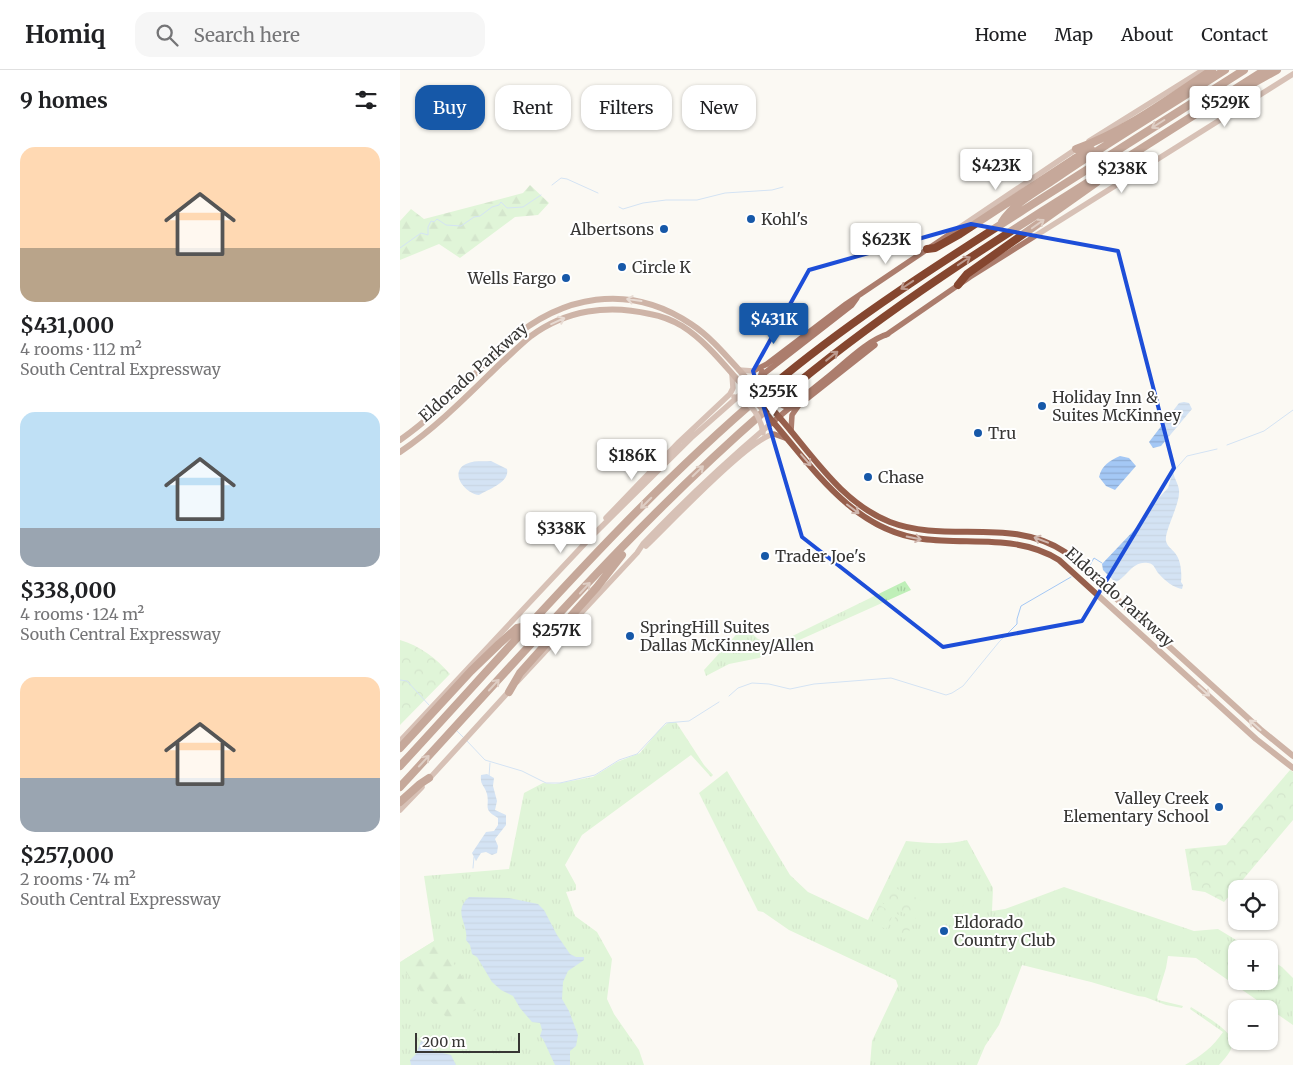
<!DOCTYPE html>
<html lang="en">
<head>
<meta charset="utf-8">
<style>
  :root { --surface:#fff; --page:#f6f6f6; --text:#202124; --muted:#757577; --line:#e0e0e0; --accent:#1658a8 }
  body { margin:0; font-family:Merriweather,serif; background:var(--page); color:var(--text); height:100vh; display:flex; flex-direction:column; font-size:19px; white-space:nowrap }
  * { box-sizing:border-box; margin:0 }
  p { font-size:16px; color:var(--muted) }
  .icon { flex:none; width:28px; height:28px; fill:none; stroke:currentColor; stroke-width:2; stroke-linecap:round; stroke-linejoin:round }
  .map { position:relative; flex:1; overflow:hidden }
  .drawer { display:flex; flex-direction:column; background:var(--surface); width:400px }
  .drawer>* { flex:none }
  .hud { position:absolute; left:15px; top:15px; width:475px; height:45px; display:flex; gap:10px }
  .controls { position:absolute; left:828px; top:810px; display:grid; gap:10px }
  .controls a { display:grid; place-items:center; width:50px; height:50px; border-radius:10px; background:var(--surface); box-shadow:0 1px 4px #0004; font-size:25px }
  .scale { position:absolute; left:15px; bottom:12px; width:105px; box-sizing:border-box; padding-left:5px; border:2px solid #373634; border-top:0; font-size:14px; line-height:18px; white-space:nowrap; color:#373634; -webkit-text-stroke:4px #fff; paint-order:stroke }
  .price { position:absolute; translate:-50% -42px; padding:0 11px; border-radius:5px; background:#fff; color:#222; font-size:16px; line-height:32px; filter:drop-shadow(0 1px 2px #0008) }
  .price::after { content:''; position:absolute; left:50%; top:30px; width:15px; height:11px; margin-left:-8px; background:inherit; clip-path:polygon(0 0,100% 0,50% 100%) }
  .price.on { background:var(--accent); color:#fff }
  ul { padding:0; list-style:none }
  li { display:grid; align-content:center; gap:10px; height:265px; padding:0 20px }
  li span { display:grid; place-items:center; height:155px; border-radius:15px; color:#555 }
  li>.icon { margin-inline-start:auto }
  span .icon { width:90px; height:90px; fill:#fffc; stroke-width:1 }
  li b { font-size:21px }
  h2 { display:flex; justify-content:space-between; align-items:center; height:60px; padding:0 20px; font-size:21px }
  .pill { padding:0 18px; border-radius:15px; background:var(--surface); box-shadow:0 1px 4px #0004; font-size:18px; line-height:45px }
  .pill.on { background:var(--accent); color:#fff }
  header { display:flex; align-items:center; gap:30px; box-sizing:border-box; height:70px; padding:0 25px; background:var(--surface); border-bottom:1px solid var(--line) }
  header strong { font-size:24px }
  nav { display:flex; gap:28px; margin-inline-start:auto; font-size:18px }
  .search { width:350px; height:45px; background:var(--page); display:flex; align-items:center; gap:12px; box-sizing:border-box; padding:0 18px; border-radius:15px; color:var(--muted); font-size:19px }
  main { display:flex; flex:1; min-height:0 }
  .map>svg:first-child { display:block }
  .grass { fill:url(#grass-tufts) }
  .forest { fill:url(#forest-firs) }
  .park { fill:url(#park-crowns) }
  .garden { fill:#bfefb8 }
  .water { fill:url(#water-rules) }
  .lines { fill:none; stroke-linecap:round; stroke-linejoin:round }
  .stream { stroke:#a4c8f5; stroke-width:1 }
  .secondary { stroke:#ac7d6d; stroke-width:5.5 }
  .primary { stroke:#975f4c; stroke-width:6 }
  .motorway { stroke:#85462f; stroke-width:8 }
  .secondary-bridge { stroke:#ac7d6d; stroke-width:5.5 }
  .primary-bridge { stroke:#975f4c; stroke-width:6 }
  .oneway { stroke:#bc998d }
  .oneway2 { stroke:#d0b7ae }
  .marked { fill:none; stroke:#1d4ed8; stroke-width:4; stroke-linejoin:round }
  .poi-dot { fill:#1658a8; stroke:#fff; stroke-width:2 }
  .labels { text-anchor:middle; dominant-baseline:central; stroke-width:4; stroke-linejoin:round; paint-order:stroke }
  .poi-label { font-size:16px; fill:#373634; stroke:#fff; text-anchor:start }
  .street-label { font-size:16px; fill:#373634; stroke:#fff }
</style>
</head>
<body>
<header>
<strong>Homiq</strong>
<div class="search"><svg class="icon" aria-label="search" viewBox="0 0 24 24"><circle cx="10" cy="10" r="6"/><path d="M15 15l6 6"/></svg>Search here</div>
<nav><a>Home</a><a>Map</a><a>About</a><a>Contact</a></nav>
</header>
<main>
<section class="drawer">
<h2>9 homes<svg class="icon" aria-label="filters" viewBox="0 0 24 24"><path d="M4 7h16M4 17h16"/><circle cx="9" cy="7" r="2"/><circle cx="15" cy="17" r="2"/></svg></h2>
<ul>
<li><span style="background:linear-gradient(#ffd9b3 65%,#b9a48a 0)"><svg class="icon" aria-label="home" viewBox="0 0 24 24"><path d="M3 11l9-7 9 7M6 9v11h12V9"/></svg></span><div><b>$431,000</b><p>4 rooms · 112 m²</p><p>South Central Expressway</p></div></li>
<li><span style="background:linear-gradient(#bfe0f5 75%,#9aa5b1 0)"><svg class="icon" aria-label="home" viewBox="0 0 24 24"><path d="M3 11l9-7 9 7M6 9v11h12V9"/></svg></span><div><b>$338,000</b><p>4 rooms · 124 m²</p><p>South Central Expressway</p></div></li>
<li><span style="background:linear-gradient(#ffd9b3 65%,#9aa5b1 0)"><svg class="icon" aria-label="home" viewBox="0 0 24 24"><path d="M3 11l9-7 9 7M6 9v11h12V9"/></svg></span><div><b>$257,000</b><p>2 rooms · 74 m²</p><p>South Central Expressway</p></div></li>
</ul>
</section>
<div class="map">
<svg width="893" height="995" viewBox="0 0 893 995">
  <defs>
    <pattern id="grass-tufts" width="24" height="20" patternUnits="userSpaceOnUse" patternTransform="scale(1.25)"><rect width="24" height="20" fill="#bfefb8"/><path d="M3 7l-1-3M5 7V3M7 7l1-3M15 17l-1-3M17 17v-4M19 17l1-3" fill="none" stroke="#a5ce9f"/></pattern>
    <pattern id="forest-firs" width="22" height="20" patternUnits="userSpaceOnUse" patternTransform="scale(1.25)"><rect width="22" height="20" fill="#bfefb8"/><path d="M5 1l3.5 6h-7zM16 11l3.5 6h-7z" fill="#a5ce9f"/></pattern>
    <pattern id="park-crowns" width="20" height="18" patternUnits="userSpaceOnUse" patternTransform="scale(1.25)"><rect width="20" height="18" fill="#bfefb8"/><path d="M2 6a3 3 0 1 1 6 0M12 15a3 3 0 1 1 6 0" fill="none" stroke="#a5ce9f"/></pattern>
    <pattern id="water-rules" width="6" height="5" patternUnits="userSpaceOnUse" patternTransform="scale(1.25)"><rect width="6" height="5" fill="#a4c8f5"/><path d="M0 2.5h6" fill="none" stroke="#8eacd3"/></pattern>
  </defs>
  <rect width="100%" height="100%" fill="#fbf9f3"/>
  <!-- grass -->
  <path class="grass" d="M505,511L511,520L359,588L329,594L306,606L304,600L344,556L358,569L374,575Z
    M269,652H276L304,695L313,705L311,707L291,685L182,765L165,795L176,815V820L166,822L175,846L197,862L212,889L207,929L214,944L239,980L244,995H0V892L34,871L24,806L109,799L124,723L143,713L155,714L193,707L217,692L240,683L259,660Z
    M327,701L390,805L408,822L468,850L506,771C527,773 547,775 567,770L593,818L592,841L605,839L664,817L794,861L818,859L851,879H836V911H869V889L882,897L893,908V955L796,888L768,886L766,898L757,927L758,930L783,936L782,938L766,935L745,927L738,926L691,912L622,895L599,955L585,976L577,995H470L472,971L498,916L496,910L389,860L363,842L358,841L299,723Z
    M791,937C800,943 832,960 832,972C833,981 824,989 819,995H785C801,986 813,977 823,962L790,939Z"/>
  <!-- forest -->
  <path class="forest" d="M130,115L149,133L138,145L115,147L60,188L39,174L0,190V151L11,139L24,149L123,123Z
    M34,871L40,872L77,930L78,939L51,952L14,914L1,895L5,889Z"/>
  <!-- park -->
  <path class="park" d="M0,570C20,576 36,588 50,604L0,655Z
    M890,700L893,702V750L824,832L805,822L792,820L785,779L826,775Z
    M489,815L504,822L496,839L481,832Z
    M507,823L524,832L515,849L498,840Z
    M479,835L494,843L486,859L471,852Z
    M497,844L514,852L505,869L488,861Z"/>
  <!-- garden -->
  <path class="garden" d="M565,833L579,841L569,858L555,850Z"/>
  <!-- water -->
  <path class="water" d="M784,332L789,333L792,339L761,376L753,378L749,372L779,333Z
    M720,386L729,388L736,396L715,420L706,416L699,407C702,395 709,391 720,386Z
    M91,391L107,399C110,412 89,419 79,425C64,423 49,402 66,394C74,390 83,392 91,391Z
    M773,401C774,409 780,416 779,423C779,436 764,462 766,471C767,476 772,479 775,483C781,490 782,503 781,512L783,515L782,519C774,518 764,510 759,504C755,500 755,494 748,493C732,490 725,510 715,512L703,500L702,494L739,455L750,437L768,418Z
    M87,704L94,708L93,716L97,731L95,740L106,745V755L95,769L98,776L97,783L92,785L86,782L81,783L76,791L72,783L86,762L94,761L98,755V748C82,739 90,737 87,724C84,714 80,716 81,705Z
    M69,827L109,828L138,834L144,840L157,865L170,884L176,887H184V890L168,901L163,912L162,929L169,941L178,965L176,976L170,981V995H155L143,969L140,966L142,960L140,953L132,952L120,938L113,926L101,920L92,912L77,887L72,884L70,875L66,870C69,854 52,842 69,827Z
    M21,971L25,972L34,981L51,985L56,995H11L10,990L16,984Z"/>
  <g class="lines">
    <!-- stream -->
    <path class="stream" d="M152,115L161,108L167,109L198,123
      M219,137L223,139L243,133L266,130H297L325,123L372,120L383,117
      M0,178L21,163L28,165V157L31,151L34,152L37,149L46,155L61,156L74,147L80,146L92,137L99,135L101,132L107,138L123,137L141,125
      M827,375L864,361L893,340
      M773,402L787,386L817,379
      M690,495L694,488L702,493
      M0,610L7,611L29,635
      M329,626L338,618L352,613L369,614L390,619L414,614L491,608L546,625L552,623L563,616L599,572L617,554V549L621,536L671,507
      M56,660L64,668
      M67,671L85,690L122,701L146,713H160L195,705L219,690L237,684L266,653L289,651L319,632
      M89,706L90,693
      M73,798L74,787"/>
    <!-- secondary -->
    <path class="secondary" d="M689,71L803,0
      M486,265L570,207L893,4
      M339,300L353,301L367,294L446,234L679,77
      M360,309V325
      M391,361L392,345L399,335L475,275
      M206,448L279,372L330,324L333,318L332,304
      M246,476C268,455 351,367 374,364L385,368
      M117,612L237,483L243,474C301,413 363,358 429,306C446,292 468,270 488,264
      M0,671L189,469L291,368L366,302L452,235L457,228
      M28,710L111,619
      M0,740L22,717"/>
    <!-- primary -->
    <path class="primary" d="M380,348C413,386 442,433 490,452C547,474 610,446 665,482L860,659L893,686
      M374,353C415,401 455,461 523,469C569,475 618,464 659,490L856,669L893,698
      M0,370C39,343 72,305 107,273C161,225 229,212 291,254C314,269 331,292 350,312
      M0,382C37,357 68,325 100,294C110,285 120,275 131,266C166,240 208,234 250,244C261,246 272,250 282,256C306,271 325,296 344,317"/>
    <!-- motorway -->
    <path class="motorway" d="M850,15L877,0
      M676,79C724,62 770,28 812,0
      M602,152C614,133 636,122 655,109C710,71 768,37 825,0
      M527,179L535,178L560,164L674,89L691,79
      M558,215L567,204L697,112
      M109,622L120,603L197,517L222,485
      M0,678L71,601L99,574L117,558L131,555
      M0,696C124,562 243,422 384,306C460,244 542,192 625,139C698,93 771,46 844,0
      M0,717C123,584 242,445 381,327C471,251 569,187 668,125C734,83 800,41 865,0
      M0,732L20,714L29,708"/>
    <!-- secondary-bridge -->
    <path class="secondary-bridge" d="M362,301C361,304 360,307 360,309C361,321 382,339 393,338
      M346,318L362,328
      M334,327C351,330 361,348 363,363"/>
    <!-- primary-bridge -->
    <path class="primary-bridge" d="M350,312L355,319
      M344,317L374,353
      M360,325L380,348"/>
  </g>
  <!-- one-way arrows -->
  <defs><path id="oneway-shaft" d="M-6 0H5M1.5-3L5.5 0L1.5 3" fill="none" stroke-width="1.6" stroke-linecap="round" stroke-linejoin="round" transform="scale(1.25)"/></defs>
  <g class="oneway">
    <use href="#oneway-shaft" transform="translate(758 54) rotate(148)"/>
    <use href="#oneway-shaft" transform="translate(638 154) rotate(-35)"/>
    <use href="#oneway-shaft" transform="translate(564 191) rotate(-34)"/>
    <use href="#oneway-shaft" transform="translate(507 215) rotate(146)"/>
    <use href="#oneway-shaft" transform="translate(432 286) rotate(-38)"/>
    <use href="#oneway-shaft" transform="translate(298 401) rotate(-44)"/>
    <use href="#oneway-shaft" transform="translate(246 433) rotate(135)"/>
    <use href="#oneway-shaft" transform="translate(185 518) rotate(-47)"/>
    <use href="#oneway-shaft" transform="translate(94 615) rotate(-47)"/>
    <use href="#oneway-shaft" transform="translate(24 691) rotate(-47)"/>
  </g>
  <g class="oneway2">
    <use href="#oneway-shaft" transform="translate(234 230) rotate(-172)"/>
    <use href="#oneway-shaft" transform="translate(158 251) rotate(-24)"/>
    <use href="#oneway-shaft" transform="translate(406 390) rotate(49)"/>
    <use href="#oneway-shaft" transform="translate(453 439) rotate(37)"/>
    <use href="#oneway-shaft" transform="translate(514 468) rotate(11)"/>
    <use href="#oneway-shaft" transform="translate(641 470) rotate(-159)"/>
    <use href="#oneway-shaft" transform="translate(804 621) rotate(42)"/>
    <use href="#oneway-shaft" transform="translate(855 655) rotate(-138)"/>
  </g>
  <!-- marked area -->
  <path d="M0 0H893V995H0ZM571,154L718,181L774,398L682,551L543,577L402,467L353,301L409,200Z" fill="#fbf9f3" fill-opacity=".55" fill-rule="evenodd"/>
  <path class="marked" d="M571,154L718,181L774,398L682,551L543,577L402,467L353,301L409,200Z"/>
  <!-- markers -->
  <g class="poi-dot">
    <circle cx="351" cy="149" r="5"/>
    <circle cx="264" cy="159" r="5"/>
    <circle cx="222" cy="197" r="5"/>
    <circle cx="166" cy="208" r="5"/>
    <circle cx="642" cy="336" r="5"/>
    <circle cx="578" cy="363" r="5"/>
    <circle cx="468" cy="407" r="5"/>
    <circle cx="365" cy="486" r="5"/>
    <circle cx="230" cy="566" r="5"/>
    <circle cx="819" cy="737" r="5"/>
    <circle cx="544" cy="861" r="5"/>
  </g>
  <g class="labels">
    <!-- poi labels -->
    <g class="poi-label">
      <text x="361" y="149">Kohl's</text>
      <text x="254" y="159" text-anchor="end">Albertsons</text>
      <text x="232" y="197">Circle K</text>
      <text x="156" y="208" text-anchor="end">Wells Fargo</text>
      <text x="652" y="327">Holiday Inn &amp;<tspan x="652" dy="18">Suites McKinney</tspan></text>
      <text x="588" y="363">Tru</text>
      <text x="478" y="407">Chase</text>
      <text x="375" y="486">Trader Joe's</text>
      <text x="240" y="557">SpringHill Suites<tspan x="240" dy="18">Dallas McKinney/Allen</tspan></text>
      <text x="809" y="728" text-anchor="end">Valley Creek<tspan x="809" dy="18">Elementary School</tspan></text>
      <text x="554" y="852">Eldorado<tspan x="554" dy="18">Country Club</tspan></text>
    </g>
    <!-- street labels -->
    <g class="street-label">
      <text transform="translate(73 302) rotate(-42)">Eldorado Parkway</text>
      <text transform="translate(720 527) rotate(42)">Eldorado Parkway</text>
    </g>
  </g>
</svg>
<div class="controls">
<a><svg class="icon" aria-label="locate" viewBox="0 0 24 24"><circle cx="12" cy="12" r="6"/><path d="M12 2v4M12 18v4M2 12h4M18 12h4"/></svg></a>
<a>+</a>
<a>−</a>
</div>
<div class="scale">200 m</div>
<b class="price" style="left:825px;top:58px">$529K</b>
<b class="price" style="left:596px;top:121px">$423K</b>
<b class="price" style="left:722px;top:124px">$238K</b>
<b class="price" style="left:486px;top:195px">$623K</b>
<b class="price on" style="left:374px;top:275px">$431K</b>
<b class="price" style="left:373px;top:347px">$255K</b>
<b class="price" style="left:232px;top:411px">$186K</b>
<b class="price" style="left:161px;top:484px">$338K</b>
<b class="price" style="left:156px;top:586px">$257K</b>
<div class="hud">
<a class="pill on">Buy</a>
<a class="pill">Rent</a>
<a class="pill">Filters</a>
<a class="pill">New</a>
</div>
</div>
</main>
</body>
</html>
